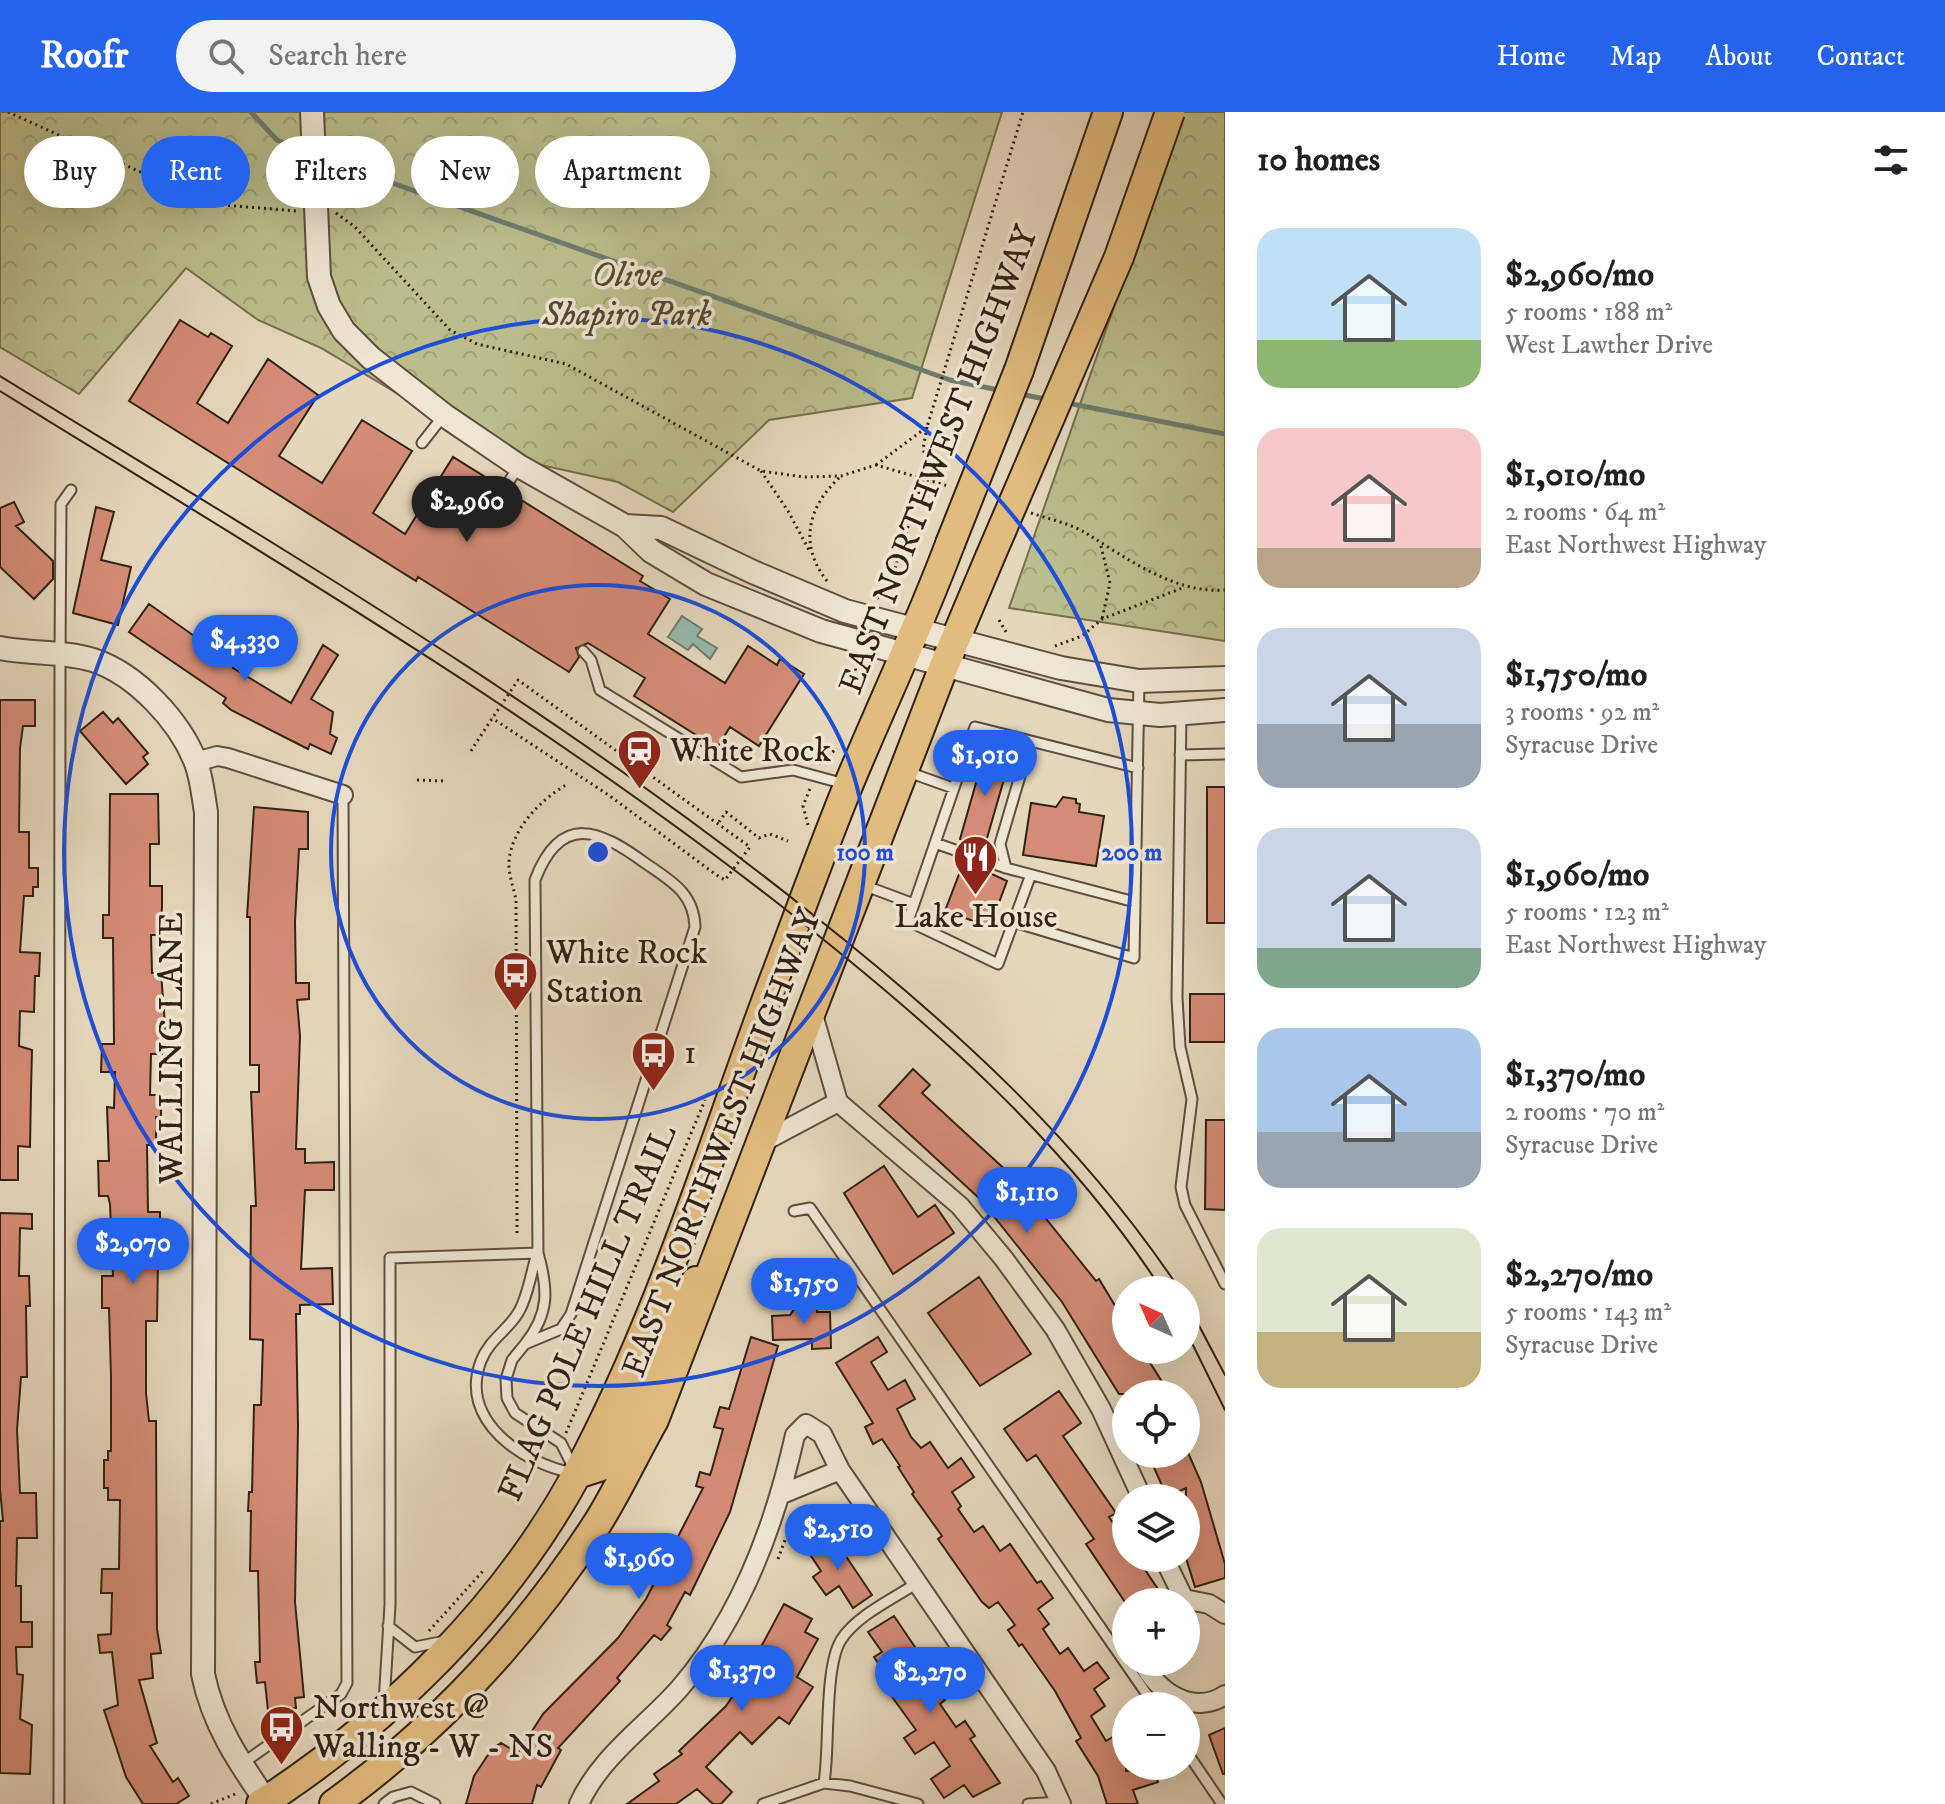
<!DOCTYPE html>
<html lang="en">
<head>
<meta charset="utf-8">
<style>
  :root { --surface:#fff; --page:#f2f2f2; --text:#202124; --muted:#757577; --accent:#2563eb }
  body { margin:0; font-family:"IM FELL DW Pica",serif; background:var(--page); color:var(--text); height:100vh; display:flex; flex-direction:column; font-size:30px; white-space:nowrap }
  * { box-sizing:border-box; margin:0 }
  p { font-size:26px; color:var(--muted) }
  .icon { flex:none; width:44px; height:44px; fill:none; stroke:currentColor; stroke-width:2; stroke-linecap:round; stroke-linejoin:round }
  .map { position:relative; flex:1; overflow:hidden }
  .side { display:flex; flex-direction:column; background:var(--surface); width:720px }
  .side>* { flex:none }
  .hud { position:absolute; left:24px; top:24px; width:760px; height:72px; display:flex; gap:16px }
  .needle { width:52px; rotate:315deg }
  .fabs { position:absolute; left:1112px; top:1164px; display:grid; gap:16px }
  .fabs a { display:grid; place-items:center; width:88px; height:88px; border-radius:50%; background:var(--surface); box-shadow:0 8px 32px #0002; font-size:40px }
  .price { position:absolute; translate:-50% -68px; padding:0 18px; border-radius:28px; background:var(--accent); color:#fff; font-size:26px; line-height:52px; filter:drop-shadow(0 2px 4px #0008) }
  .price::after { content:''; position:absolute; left:50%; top:48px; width:24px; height:18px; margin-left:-12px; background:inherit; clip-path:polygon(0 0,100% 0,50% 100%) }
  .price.current { background:#222; color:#fff }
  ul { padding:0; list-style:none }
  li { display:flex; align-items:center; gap:24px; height:200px; padding:0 32px }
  li span { display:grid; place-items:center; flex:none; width:224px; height:160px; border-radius:24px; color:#555 }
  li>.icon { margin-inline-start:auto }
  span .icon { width:96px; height:96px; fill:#fffc; stroke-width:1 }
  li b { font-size:34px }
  h2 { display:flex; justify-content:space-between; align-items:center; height:96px; padding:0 32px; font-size:34px }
  .tag { padding:0 28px; border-radius:36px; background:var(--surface); box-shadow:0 8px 32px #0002; font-size:28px; line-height:72px }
  .tag.current { background:var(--accent); color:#fff }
  header { display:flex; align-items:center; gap:48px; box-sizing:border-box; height:112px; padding:0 40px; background:var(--accent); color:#fff }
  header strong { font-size:38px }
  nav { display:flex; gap:44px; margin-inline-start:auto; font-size:28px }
  .search { width:560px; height:72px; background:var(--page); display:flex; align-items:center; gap:20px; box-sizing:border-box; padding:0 28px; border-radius:44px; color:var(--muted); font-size:30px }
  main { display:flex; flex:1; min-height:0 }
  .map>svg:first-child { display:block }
  .park { fill:url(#park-crowns); stroke:#766f50; stroke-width:2 }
  .water { fill:#96baad; stroke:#6e7d70; stroke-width:2 }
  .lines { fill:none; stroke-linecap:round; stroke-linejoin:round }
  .stream { stroke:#6e7d70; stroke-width:5 }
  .building { fill:#d58c76; stroke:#322115; stroke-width:2 }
  .service-casing { stroke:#5f4e3f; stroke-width:13 }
  .minor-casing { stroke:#5f4e3f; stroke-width:22 }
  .tertiary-casing { stroke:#5f4e3f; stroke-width:26 }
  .primary-casing { stroke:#322115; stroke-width:32 }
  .path { stroke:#322115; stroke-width:3; stroke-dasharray:2 4; stroke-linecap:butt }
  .service { stroke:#eee5d3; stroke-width:9 }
  .minor { stroke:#eee5d3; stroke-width:18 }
  .tertiary { stroke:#eee5d3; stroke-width:22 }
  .primary { stroke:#e2bc7e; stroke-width:28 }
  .tram { stroke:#322115; stroke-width:2 }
  .primary-bridge-casing { stroke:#322115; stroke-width:32; stroke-linecap:butt }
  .primary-bridge { stroke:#e2bc7e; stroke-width:28 }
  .ring { fill:none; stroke:#1d4ed8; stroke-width:4 }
  .labels { text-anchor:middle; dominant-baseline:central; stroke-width:7; stroke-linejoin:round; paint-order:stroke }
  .park-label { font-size:34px; font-style:italic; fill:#544833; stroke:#eee5d3 }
  .street-label { font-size:34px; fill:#322115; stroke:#eee5d3 }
  .poi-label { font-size:34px; fill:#322115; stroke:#eee5d3; text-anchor:start }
  .centre { fill:#1d4ed8; stroke:#eee5d3; stroke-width:4 }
  .ring-label { font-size:24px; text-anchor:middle; font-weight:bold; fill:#1d4ed8; stroke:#eee5d3; stroke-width:7; stroke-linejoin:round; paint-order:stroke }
</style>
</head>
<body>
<header>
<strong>Roofr</strong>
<div class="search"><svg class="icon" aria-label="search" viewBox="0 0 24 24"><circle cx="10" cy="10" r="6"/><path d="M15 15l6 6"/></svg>Search here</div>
<nav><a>Home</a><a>Map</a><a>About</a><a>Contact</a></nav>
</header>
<main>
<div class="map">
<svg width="1225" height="1692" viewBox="0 0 1225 1692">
  <defs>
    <pattern id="park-crowns" width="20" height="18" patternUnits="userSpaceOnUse" patternTransform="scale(2)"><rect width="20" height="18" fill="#bbbd8c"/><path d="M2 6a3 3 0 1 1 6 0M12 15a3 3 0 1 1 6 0" fill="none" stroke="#a1a278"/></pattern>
  </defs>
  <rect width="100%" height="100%" fill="#e5d7bc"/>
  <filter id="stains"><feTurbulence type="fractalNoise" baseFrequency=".0025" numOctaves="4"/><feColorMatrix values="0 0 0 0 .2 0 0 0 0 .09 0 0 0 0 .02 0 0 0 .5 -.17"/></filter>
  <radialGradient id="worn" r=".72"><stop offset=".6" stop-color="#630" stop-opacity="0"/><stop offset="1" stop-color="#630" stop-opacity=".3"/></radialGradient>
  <!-- park -->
  <path class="park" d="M0,0H1002L912,286L769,308L673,400L618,370L541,353L405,286L321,236L258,208L186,156L79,282L0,235Z
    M1182,0H1225V529L1009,496Z"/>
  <!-- water -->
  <path class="water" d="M682,504L702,517L697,524L717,536L710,547L693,532L688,538L668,525Z"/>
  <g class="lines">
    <!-- stream -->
    <path class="stream" d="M251,0L277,28L299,37
      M330,49L950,268L1003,279
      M1020,282L1050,288
      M1067,291L1225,322"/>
  </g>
  <!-- building -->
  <path class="building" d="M180,208L208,225L211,221L232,234L197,291L228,311L268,247L318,283L279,344L322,371L362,308L412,339L373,401L405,422L453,345L498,373L501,384L510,381L643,464L640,469L670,487L648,522L725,571L748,534L777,553L780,547L804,562L759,634L730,615L717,636L634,584L645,566L588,531L576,536L579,545L569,560L418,465L416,469L129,289Z
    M14,390L24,410L16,414L53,449V467L34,487L0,455V396Z
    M96,395L114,400L101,448L131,455L118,513L73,501Z
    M149,492L197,526L238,548L233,556L291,591L323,533L338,543L311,587L333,600L330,622L337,626L331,642L310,632L308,637L231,598L223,591L226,586L129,520Z
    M0,588H35V614H23L20,636L19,720H29V756H38V775H33V784H24L20,840L40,841L39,864H35L34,900L20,899L19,934L32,938L31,979L30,1035L18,1034V1068H0Z
    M103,600L113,611L118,606L148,641L143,645L148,652L126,672L80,619Z
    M986,636L1011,643L983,740L960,727Z
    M1207,675H1225V811H1207Z
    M110,682H158L159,732H150V774H162V795L160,823H151L152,861H161L165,912L162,942H151L150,983H161V1005H156V1033H147L148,1100H160L161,1148H158L157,1209H146V1281L149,1309H156L157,1517L161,1541L151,1542L153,1566L139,1568L157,1631L150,1634L173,1670L178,1666L189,1684L176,1692H143L126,1665L104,1598L118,1593L112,1540L100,1541L98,1523L111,1522L112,1481H101L102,1457H119L120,1388H108V1376H104V1348H108V1339H111V1265L109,1196H102V1164H113L110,1092L108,1084H99L98,1049H109L107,995L114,996L115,960H101L102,932H114L113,826H103V803H109Z
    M1063,685L1076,687V691L1080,692L1079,700L1104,704L1096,754L1023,743L1031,691L1056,695Z
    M254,695L308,700V737H299L295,810L296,871H309V887L297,888L300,924L296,1037H305V1051L334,1050V1078H305L301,1157L332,1156L333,1192L300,1193V1202H296L298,1314L295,1490L304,1585L295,1586L296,1596L268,1599L265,1570L257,1571L255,1550H260L258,1459H250L251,1399H248L249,1380H252L254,1293H261L263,1228L250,1227L251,1094H256L251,980H259V953H250V805H247Z
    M964,749L1007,769L990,815L945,799Z
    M1190,882H1225V930H1190Z
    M913,957L930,973L922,981L1011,1063L1096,1169L1099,1167L1126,1212V1238H1142L1166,1276L1156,1282H1119L1062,1190L980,1087L879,994Z
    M1206,1008H1225V1098L1205,1097Z
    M884,1054L918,1105L935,1093L954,1121L893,1162L844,1081Z
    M0,1101L32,1102V1117L20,1116L19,1164H29L30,1194H26L27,1265H21L17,1318L20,1381H36L37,1426H17L16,1474H21V1510H32V1535H16L17,1562L23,1563L20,1607L32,1613L30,1662L0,1661V1409H3L0,1377Z
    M979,1165L1031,1242L980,1274L928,1201Z
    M799,1190H816L817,1200H830L831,1236L812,1237V1227L773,1228L772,1204L790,1203Z
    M751,1225L778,1234L730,1400L690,1483L685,1480L667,1513L671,1516L661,1528L654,1523L617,1566L620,1569L558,1636L561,1638L541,1675L537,1673L532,1692H466L474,1664L492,1637L501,1631L518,1641L543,1602L618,1526L646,1487L703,1376L696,1374L700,1360L710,1363L712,1357L723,1317L714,1315L720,1295L729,1297Z
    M878,1225L887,1240L871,1250L888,1278L905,1268L915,1287L897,1297L911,1325L921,1336L930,1330L948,1356L961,1346L974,1365L952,1380L961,1394L958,1397L974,1420L983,1414L1000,1439L1010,1432L1037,1471L1041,1469L1053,1486L1038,1497L1049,1512L1043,1517L1060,1542L1068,1536L1084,1559L1097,1550L1109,1566L1094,1577L1105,1594L1091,1604L1106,1629L1121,1620L1126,1627V1659L1153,1654L1158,1670L1133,1678L1138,1692H1107L1098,1664L1076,1629L1081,1626L1055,1579L1022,1532L1019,1534L1008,1518L1015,1513L998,1490L989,1496L982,1490L938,1427L942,1424L912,1382L914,1380L898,1355L900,1354L882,1327L873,1332L865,1315L873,1311L836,1251Z
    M1059,1279L1081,1311L1063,1324L1116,1401L1109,1405L1126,1430V1446H1137L1162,1483L1151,1490H1125L1086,1432L1094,1427L1036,1343L1027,1349L1004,1317Z
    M1186,1336L1201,1370L1225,1452V1466L1195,1475L1186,1446V1376L1167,1385L1148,1342H1186Z
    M831,1422L872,1483L853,1496L839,1474L826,1483L813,1465L821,1459L807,1438Z
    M784,1492L812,1507L805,1520L818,1527L797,1565L813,1575L789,1612L779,1605L752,1632L740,1620L706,1655L732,1680L721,1692H713L697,1677L676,1692H627L659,1669L654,1662L682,1642L679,1639L726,1594L765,1535L762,1533Z
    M894,1504L919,1541L908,1548L945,1588L940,1592L956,1615L965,1609L975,1624L970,1627L1000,1671L973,1685L964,1673L944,1686L931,1667L950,1654L934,1630L915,1642L904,1626L916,1618L890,1582L896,1578L874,1545L882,1540L868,1520Z
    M1225,1616V1662H1223L1209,1623Z"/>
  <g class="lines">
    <defs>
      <path id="service" d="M422,331L444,303
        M504,377L519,354
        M583,539L591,548L600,578L741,665L793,658L845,672
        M1181,602L1177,886L1180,935L1192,987L1181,1075L1185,1093L1225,1172
        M1030,630L1000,732L1006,756L1135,790
        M1180,643L1225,642
        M908,660L953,676
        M935,731L1006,756
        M863,773L914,792L908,809L998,852L1030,765
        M914,792L975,615L1138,656
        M1014,810L1134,846L1139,570
        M794,1099L810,1096L1155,1594
        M537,1142C531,1160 528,1185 518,1201C507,1219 489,1228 481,1249C458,1309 524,1352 573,1361
        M525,1232C550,1201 548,1177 538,1141L535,768C561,700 600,718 645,751C671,769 694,781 695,815L571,1202L561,1217L525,1232L512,1248L506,1267L507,1286L515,1301L561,1331L573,1355
        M388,1514L415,1535L445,1529
        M384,1591L390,1493V1146L538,1141
        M1186,1639L1222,1692
        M243,1651L341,1582L347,1571L343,683
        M824,1671C830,1634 824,1556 841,1528C857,1503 893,1487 917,1471
        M59,1692L60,543L61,392L71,378
        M384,1692L393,1685L411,1680L435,1692
        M763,1692L824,1671L850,1674L918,1692
        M1028,1692L1060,1690"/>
      <path id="minor" d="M196,650L217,644L228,646L343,683
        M812,899L838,990L960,1094L1004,1147L1055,1217L1101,1297L1142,1386
        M759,1032L838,990
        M782,1382L840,1358
        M1164,1446L1184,1487
        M1184,1487L1209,1492L1225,1502
        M1143,1550C1156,1580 1194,1604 1225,1583
        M579,1692C600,1645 645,1615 679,1577C741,1506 775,1413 795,1323L806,1312L822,1322L840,1358L1046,1659L1061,1692"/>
      <path id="tertiary" d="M312,0L319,165L329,194L344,219L371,246L444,303L519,354L625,414L651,439L706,472L821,519L1108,598L1160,603L1225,598
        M625,414L661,416L753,460L845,499L1061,556L1139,569L1225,566
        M0,536C30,542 64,539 93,548C136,562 180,609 196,651C202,667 203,683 206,700L203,1562C213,1612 239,1650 268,1692"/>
      <path id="primary" d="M1019,258L1108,0
        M577,1362L599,1355L613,1339L671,1207L696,1169
        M261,1692C389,1609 505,1495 578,1360C661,1205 712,1033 774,868C799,802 823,735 850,669C883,590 920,512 950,432
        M334,1692C438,1617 525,1522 595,1415C617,1381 634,1343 654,1308L944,554L990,445"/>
    </defs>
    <!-- service casing -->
    <use href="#service" class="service-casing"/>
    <!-- minor casing -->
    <use href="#minor" class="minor-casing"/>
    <!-- tertiary casing -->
    <use href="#tertiary" class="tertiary-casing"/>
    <!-- primary casing -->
    <use href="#primary" class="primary-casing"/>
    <!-- path -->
    <path class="path" d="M8,0L211,92L296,99
      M336,101L355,115L450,218L477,232L566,252L761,359L804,365L841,364L876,353L948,374
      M927,315L923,337L934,369
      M876,353L927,315L1023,0
      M761,359L788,399L809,438
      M1031,401C1049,407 1068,411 1084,420C1125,445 1174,482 1225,478
      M1101,434L1110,471L1102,507
      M827,469C798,432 808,394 841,364
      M877,486L891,483L890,472L923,367
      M999,508L1006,520
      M1055,534L1082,524L1102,507L1185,475
      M861,582L855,556L862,551
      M471,639C486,615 502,592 518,568L750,735L725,768L715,762L610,684L492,606
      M819,652L837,636
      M417,668L445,669
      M719,710L726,700L759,726L770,722L788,729
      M808,713L803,694L811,674
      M517,1121L516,788C514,777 508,761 509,750C511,718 540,688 566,673
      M566,1321L705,988
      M778,1447L785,1428
      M429,1519L483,1459
      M211,1692L238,1681"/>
    <!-- service -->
    <use href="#service" class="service"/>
    <!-- minor -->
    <use href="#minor" class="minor"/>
    <!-- tertiary -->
    <use href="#tertiary" class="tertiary"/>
    <!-- primary -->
    <use href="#primary" class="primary"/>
    <!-- tram -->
    <path class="tram" d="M0,264C277,434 558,598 812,802C951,912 1081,1029 1180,1178
      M0,279C272,447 548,609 799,808C935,916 1067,1031 1162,1178
      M1186,1189L1225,1263
      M1186,1219L1225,1298"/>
    <defs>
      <path id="primary-bridge" d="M950,432L1019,258
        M990,445L1119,145L1170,0"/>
    </defs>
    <!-- primary-bridge casing -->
    <use href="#primary-bridge" class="primary-bridge-casing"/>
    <!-- primary-bridge -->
    <use href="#primary-bridge" class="primary-bridge"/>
  </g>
  <!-- distance rings -->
  <g class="ring">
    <circle cx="598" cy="740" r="267"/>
    <circle cx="598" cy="740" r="534"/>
  </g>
  <!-- icons -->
  <defs>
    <symbol id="station-pin" viewBox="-11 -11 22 30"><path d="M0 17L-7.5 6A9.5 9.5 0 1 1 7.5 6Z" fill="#8f2418" stroke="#eee5d3"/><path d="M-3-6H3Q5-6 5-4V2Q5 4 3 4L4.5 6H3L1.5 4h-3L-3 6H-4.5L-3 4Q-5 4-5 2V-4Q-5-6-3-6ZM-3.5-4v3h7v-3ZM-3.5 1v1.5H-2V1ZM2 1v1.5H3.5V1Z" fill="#fff"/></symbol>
    <symbol id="restaurant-pin" viewBox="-11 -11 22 30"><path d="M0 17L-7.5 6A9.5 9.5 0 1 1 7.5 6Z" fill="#8f2418" stroke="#eee5d3"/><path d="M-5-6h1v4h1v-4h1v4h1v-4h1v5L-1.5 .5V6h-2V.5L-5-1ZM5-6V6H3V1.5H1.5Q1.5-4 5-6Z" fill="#fff"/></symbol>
    <symbol id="bus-pin" viewBox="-11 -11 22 30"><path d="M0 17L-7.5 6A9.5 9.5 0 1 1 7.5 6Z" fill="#8f2418" stroke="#eee5d3"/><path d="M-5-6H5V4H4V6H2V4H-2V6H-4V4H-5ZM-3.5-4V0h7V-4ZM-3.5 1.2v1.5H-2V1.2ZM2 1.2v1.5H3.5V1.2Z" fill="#fff"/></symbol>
  </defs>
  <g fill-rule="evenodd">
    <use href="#station-pin" x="614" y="614" width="51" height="69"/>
    <use href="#restaurant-pin" x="950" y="720" width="51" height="69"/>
    <use href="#bus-pin" x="490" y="836" width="51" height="69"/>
    <use href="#bus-pin" x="628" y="916" width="51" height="69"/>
    <use href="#bus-pin" x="256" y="1590" width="51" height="69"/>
  </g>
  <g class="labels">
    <!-- park labels -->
    <g class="park-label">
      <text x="627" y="164">Olive<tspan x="627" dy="39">Shapiro Park</tspan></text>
    </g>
    <!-- street labels -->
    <g class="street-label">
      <text transform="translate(939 348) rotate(-69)">EAST NORTHWEST HIGHWAY</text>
      <text transform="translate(172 936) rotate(-90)">WALLING LANE</text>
      <text transform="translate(722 1031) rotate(-69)">EAST NORTHWEST HIGHWAY</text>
      <text transform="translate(588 1201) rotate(-67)">FLAG POLE HILL TRAIL</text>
    </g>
    <!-- poi labels -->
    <g class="poi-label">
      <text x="670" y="639">White Rock</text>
      <text x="976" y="805" text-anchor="middle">Lake House</text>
      <text x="546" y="841">White Rock<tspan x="546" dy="39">Station</tspan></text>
      <text x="684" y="941">1</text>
      <text x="313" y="1596">Northwest @<tspan x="313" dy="39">Walling - W - NS</tspan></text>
    </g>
  </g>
  <circle cx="598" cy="740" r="12" class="centre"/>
  <g class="ring-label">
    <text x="865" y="748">100 m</text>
    <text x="1132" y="748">200 m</text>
  </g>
  <rect width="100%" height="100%" filter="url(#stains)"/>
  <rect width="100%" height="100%" fill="url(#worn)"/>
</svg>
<div class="fabs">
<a><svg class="needle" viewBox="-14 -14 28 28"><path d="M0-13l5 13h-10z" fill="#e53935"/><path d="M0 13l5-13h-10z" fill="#757577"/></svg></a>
<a><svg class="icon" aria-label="locate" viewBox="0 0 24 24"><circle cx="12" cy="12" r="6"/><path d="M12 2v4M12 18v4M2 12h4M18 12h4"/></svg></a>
<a><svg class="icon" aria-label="layers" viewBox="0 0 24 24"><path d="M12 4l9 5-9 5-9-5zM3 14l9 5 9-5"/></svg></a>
<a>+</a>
<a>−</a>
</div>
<b class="price current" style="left:467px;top:432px">$2,960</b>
<b class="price" style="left:245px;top:571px">$4,330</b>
<b class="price" style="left:985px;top:686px">$1,010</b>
<b class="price" style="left:1027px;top:1123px">$1,110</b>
<b class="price" style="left:133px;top:1174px">$2,070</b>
<b class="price" style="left:804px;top:1214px">$1,750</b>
<b class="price" style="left:838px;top:1460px">$2,510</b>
<b class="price" style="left:639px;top:1489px">$1,960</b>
<b class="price" style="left:742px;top:1601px">$1,370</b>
<b class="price" style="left:930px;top:1603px">$2,270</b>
<div class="hud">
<a class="tag">Buy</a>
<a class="tag current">Rent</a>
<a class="tag">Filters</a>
<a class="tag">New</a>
<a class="tag">Apartment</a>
</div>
</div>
<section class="side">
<h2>10 homes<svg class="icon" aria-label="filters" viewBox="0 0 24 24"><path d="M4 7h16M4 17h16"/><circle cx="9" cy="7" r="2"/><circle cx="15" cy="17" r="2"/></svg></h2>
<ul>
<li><span style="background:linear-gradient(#bfe0f5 70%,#8fb573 0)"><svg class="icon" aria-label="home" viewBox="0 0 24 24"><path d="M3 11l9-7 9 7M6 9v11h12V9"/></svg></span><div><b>$2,960/mo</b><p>5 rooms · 188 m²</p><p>West Lawther Drive</p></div></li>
<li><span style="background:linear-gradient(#f6c9c9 75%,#b9a48a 0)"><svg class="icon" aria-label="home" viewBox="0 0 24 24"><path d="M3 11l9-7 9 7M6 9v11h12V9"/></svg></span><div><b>$1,010/mo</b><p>2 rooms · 64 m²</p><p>East Northwest Highway</p></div></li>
<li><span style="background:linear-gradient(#c9d6e8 60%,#9aa5b1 0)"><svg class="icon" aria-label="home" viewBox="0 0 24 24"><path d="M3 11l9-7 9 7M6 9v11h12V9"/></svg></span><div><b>$1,750/mo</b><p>3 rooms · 92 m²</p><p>Syracuse Drive</p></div></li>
<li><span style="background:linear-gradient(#c9d6e8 75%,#7fa58c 0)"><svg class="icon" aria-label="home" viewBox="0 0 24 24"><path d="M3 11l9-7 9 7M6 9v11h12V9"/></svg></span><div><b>$1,960/mo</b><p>5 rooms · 123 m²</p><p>East Northwest Highway</p></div></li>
<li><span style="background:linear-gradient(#a9c7e8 65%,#9aa5b1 0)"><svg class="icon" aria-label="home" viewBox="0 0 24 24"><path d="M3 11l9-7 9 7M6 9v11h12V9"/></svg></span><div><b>$1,370/mo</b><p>2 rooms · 70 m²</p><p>Syracuse Drive</p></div></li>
<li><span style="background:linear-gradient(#dfe7d0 65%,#c2b280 0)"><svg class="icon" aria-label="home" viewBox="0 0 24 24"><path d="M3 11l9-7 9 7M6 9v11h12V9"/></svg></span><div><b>$2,270/mo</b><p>5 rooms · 143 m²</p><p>Syracuse Drive</p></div></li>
</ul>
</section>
</main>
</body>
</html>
